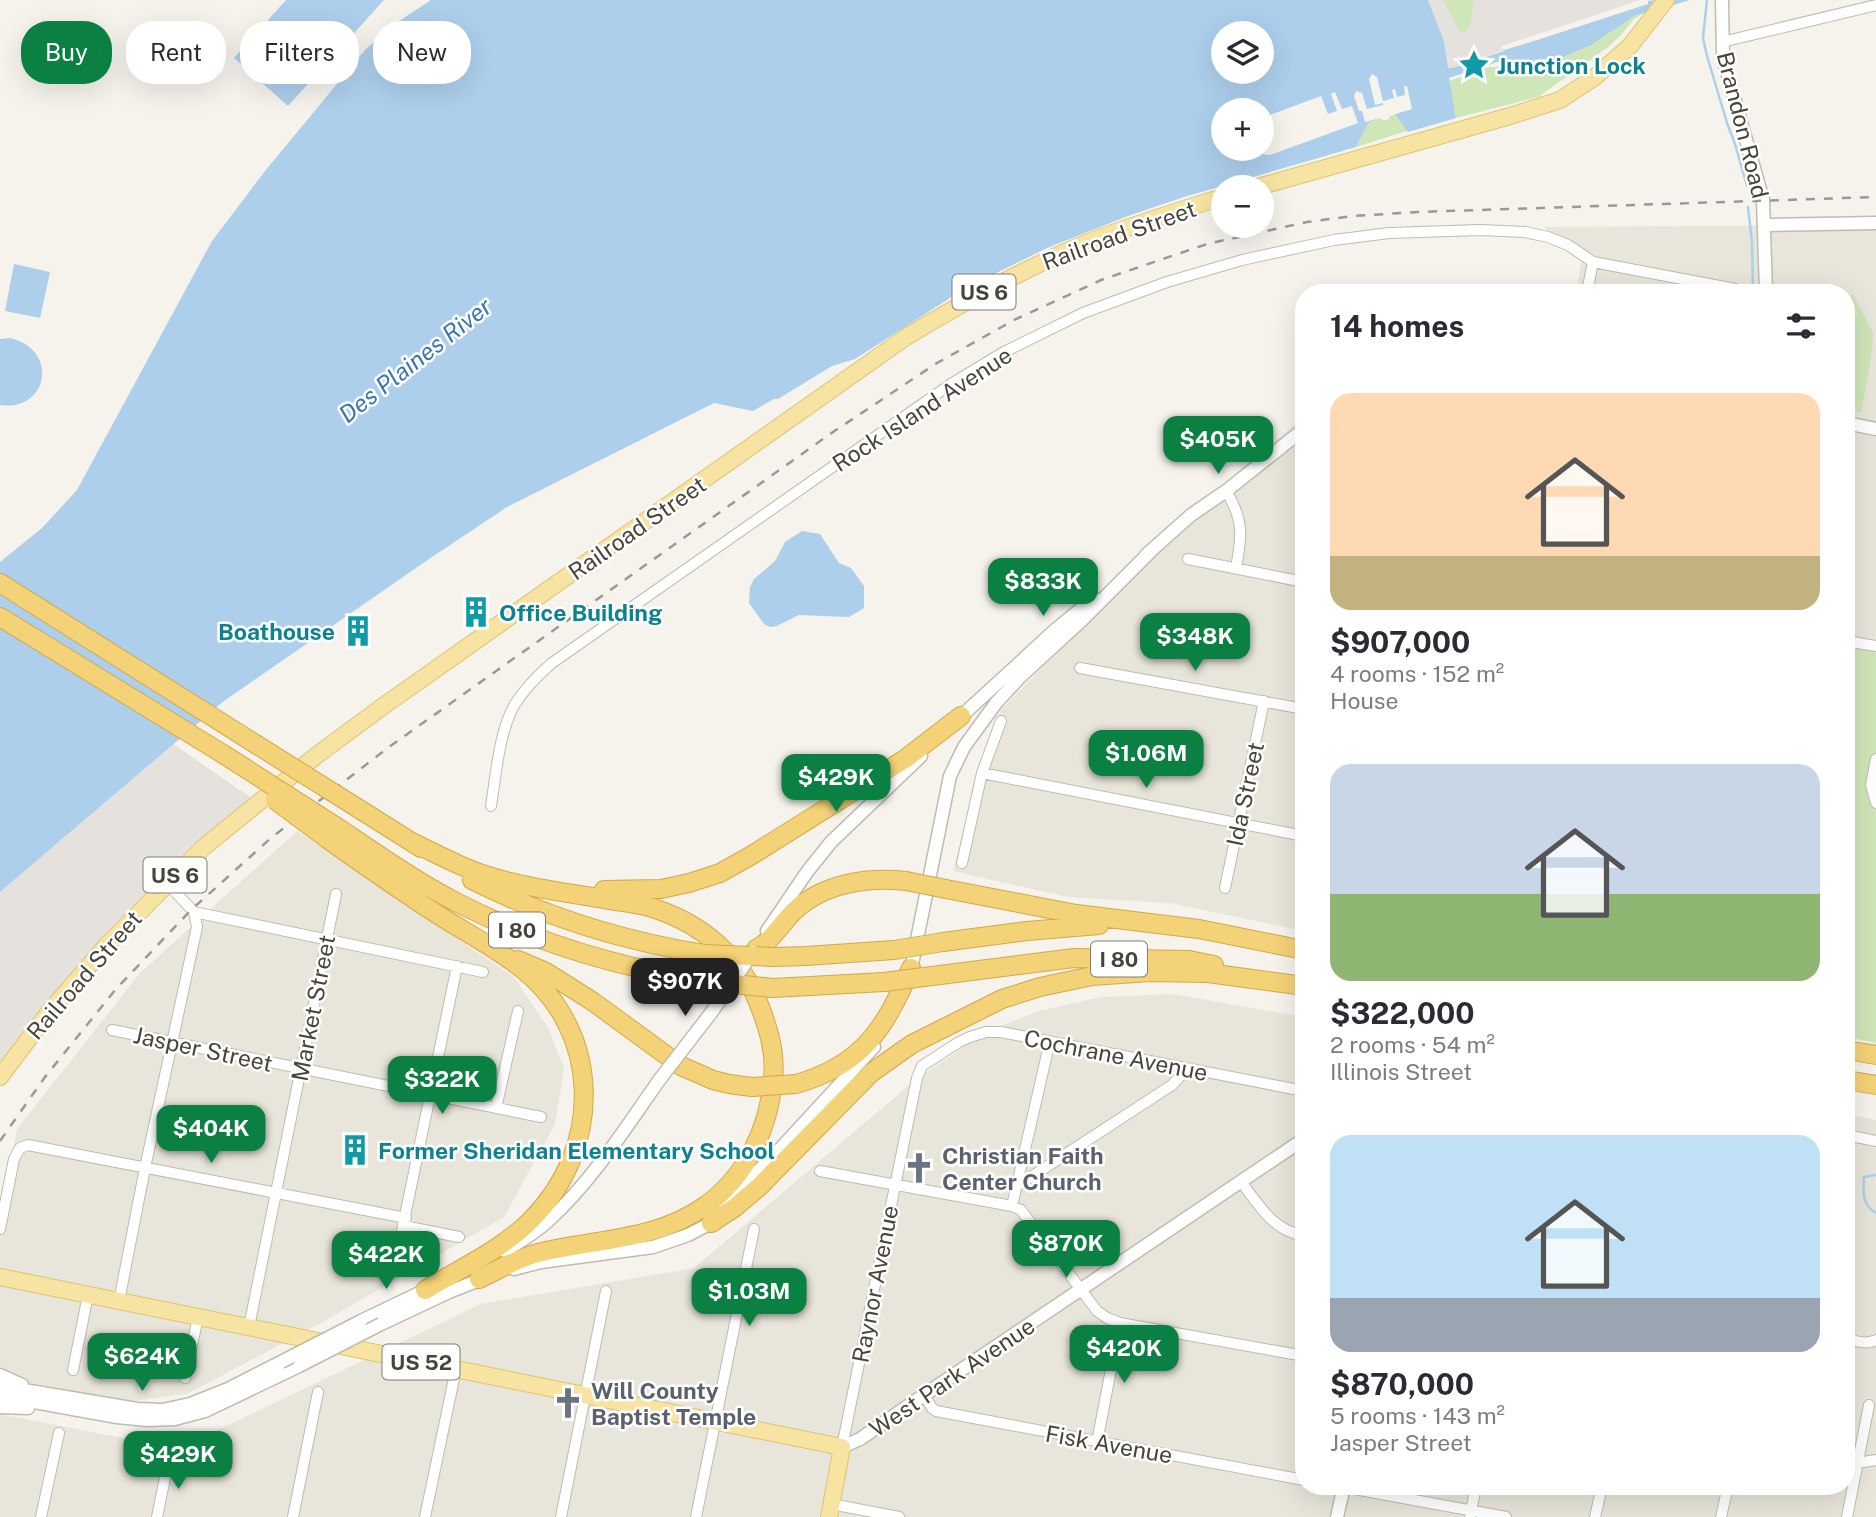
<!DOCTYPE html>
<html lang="en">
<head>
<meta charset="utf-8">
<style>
  :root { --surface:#fff; --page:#f7f7f7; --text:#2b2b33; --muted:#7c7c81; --accent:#0b8043 }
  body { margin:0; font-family:"Public Sans",sans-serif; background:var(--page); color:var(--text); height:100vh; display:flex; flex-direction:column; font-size:26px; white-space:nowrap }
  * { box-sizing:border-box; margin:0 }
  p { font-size:23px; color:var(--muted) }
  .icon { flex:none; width:38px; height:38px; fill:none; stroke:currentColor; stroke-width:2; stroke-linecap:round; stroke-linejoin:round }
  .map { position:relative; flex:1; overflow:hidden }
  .details { position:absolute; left:1295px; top:284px; width:560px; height:1211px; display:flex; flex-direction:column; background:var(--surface); border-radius:28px; box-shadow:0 7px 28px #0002 }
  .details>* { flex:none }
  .top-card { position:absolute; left:21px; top:21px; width:665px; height:63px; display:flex; gap:14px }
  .tools { position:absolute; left:1211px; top:21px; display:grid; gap:14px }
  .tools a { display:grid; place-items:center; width:63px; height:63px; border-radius:50%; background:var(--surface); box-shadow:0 7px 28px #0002; font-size:35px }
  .price { position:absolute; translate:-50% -60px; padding:0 16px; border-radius:14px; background:var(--accent); color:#fff; font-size:23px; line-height:46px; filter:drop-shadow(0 2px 4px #0008) }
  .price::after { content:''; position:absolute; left:50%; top:42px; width:21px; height:16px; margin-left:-10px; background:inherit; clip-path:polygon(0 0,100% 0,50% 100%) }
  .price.selected { background:#222; color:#fff }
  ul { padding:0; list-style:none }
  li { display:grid; align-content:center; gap:14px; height:371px; padding:0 35px }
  li span { display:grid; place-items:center; height:217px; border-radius:21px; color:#555 }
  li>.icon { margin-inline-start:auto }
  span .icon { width:126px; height:126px; fill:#fffc; stroke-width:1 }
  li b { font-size:30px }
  h2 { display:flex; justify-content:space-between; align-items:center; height:84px; padding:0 35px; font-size:30px }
  .chip { padding:0 24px; border-radius:28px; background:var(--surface); box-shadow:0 7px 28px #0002; font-size:24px; line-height:63px }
  .chip.selected { background:var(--accent); color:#fff }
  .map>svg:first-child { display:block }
  .residential { fill:#e8e5da }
  .industrial { fill:#e5e2dd }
  .green { fill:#cee6b8 }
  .water { fill:#adcfec; fill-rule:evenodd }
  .pier { fill:#f5f3ec }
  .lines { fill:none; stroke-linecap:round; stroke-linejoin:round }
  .stream { stroke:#adcfec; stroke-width:2.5 }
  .minor-casing { stroke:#c0bbaf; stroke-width:12 }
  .tertiary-casing { stroke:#c0bbaf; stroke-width:15 }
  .primary-casing { stroke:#ddc372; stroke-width:18 }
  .motorway-casing { stroke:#d4a847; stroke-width:20 }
  .minor { stroke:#fff; stroke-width:10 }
  .tertiary { stroke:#fff; stroke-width:12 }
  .primary { stroke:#f8e4a2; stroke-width:16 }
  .motorway { stroke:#f4d277; stroke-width:18 }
  .rail { stroke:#999; stroke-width:2.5; stroke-dasharray:9 9; stroke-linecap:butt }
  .tertiary-bridge-casing { stroke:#c0bbaf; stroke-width:15; stroke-linecap:butt }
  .motorway-bridge-casing { stroke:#d4a847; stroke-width:20; stroke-linecap:butt }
  .tertiary-bridge { stroke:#fff; stroke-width:12 }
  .motorway-bridge { stroke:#f4d277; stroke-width:18 }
  .labels { text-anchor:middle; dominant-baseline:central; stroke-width:5; stroke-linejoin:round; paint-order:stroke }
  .shield { fill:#fff; stroke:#807c75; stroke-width:2 }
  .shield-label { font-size:21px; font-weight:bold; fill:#49443a }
  .culture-label { font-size:23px; font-weight:bold; fill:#0d838f; stroke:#fff; text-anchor:start }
  .street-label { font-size:23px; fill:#49443a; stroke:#fff }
  .worship-label { font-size:23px; font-weight:bold; fill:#5b616d; stroke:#fff; text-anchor:start }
  .water-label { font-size:24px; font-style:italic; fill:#3976af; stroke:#fff }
</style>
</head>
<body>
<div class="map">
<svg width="1876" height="1517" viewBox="0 0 1876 1517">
  <rect width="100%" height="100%" fill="#f5f3ec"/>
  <!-- residential -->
  <path class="residential" d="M1876,225V648L1846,642V292H1577L1581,262L1544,227Z
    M1304,419V931L1169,903L1068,897L953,871L979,770L1001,710L1146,561L1226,491L1292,426Z
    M297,831L514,977L548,1028L564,1068L555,1124L504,1217L321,1323L187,1394L125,1402L18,1380L0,1370V1216L17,1129L140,973Z
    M1173,994L1304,1017V1486H1846V1114L1876,1120V1517H0V1414L178,1449L481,1304L694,1268L914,1081L986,1032L1039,1011L1101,997Z"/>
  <!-- industrial -->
  <path class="industrial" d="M1428,0H1652L1448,69L1444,41Z
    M173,744L253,799L0,1068V892Z"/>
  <!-- green -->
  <path class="green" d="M1443,0H1473L1472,15L1469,28L1461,34Z
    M1642,14L1634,19L1620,36L1607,48L1538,97L1456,118L1449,81L1489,67H1502L1508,65L1507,59L1517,45Z
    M1412,110L1416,128L1356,147L1369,122Z
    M1853,295L1873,333L1871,359L1861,413L1846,410V296Z
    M1846,642L1876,648V1043L1846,1037Z"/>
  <!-- water -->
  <path class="water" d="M286,0H384L288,106L234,58Z
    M431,0H1428L1444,41L1448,68H1452L1504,51L1503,49L1644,2L1656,0H1690L1634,16L1591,45L1563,57L1508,62L1506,59L1449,78L1456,118L1408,132L1395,114L1369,122L1356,147L1184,197L1128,216L1047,248L964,289L855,359L832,366L778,399H774L753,411L714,403L507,507L429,559L224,701L0,892V562L42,528L77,490L212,241L265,171L365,50L393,25ZM1223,33H1262V72H1223ZM1223,110H1262V149H1223Z
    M14,264L50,272L40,318L5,311Z
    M10,338C60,350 48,412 0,405V339Z
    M802,531L820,534L839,563L851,568L864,586V608L849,617L799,615L777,626L770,627L764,624L749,603L750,587L754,579L775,561L785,542Z"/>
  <!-- pier -->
  <path class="pier" d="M1640,0H1648V4L1531,42L1504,50L1503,48L1500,49L1502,46Z
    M1372,74L1377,77L1383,101L1394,98L1392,90L1395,89L1397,97L1405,95L1404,86H1407L1412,109L1389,116V119L1383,121L1381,118L1365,122L1362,111H1359L1354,96L1356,91L1362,93L1367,109L1383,105V103L1375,105L1369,79Z
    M1335,92L1342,109L1352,106L1358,123L1270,155L1263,154L1261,149L1262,118L1321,96L1328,114L1337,111L1331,94Z"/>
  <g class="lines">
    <!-- stream -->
    <path class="stream" d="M1707,0L1703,38L1707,56L1727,123L1735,144L1747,186
      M1748,207L1752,242L1753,292
      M1846,986L1848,992L1851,1021
      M1876,1175L1864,1177C1863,1192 1862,1205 1876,1213"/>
    <defs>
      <path id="minor" d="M1722,42L1876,5
        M1587,292L1593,262
        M1226,491C1244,520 1242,536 1236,568
        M1188,559L1304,582
        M1846,641L1876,646
        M1080,668L1304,709
        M1876,759L1871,785L1876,803
        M982,773L1304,836
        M491,806C496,775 499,731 515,704C526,687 538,675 552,663L951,384L1004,352L1083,313L1167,282L1242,260L1334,240L1389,233L1480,230L1525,232L1548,237L1568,245L1593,262L1735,289
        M962,863L982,773L1001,721
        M1225,888L1264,701
        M194,912L483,972
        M112,1030L541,1117
        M496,1108L518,1011
        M1846,1135L1876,1141
        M820,1171L1012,1206L1021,1210L1097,1311L1107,1318L1120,1323L1304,1356
        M1241,1182C1260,1206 1272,1230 1304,1236
        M1017,1186L1172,1085L1187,1069
        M1012,1206L1050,1041
        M404,1226L459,1237
        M0,1229L14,1159L20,1148L28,1145L406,1218
        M396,1259L457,966
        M119,1301L145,1168L197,927L194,912L167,883
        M249,1327L336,894
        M1846,1339C1856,1341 1866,1345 1876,1340
        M73,1370L88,1295
        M185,1378L198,1317
        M924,1395L932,1408L936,1411L1304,1480
        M1097,1442L1120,1323
        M842,1447L917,1078L922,1066L959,1042L970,1037L986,1032H1001L1304,1091
        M1857,1463L1876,1460
        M1338,1486L1506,1517
        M831,1504L899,1517
        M41,1517L59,1433
        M157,1517L169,1458
        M293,1517L318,1392
        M425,1517L456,1369
        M561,1517L606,1291
        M696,1517L754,1229
        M1470,1517L1476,1486
        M1595,1517L1602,1486
        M1721,1517L1728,1486
        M1847,1517L1869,1405"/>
      <path id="tertiary" d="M1722,0L1723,58L1763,200L1766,292
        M1764,225L1876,223
        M1846,423L1876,429
        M1146,555L1191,515L1226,491L1304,429
        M956,721L1054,631L1094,598
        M767,931L807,872L831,842L921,756
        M910,974L950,776L964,747L996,703L1020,677L1083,619L1152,550
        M687,1044L711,1013
        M505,1251C520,1242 536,1232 549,1220C593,1180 626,1127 660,1079
        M514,1269L541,1262L653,1247L688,1235L711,1223L748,1181L780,1149L874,1047
        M361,1321L432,1287
        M381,1324L449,1292L487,1277
        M0,1375L22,1385
        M0,1386L137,1409L162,1410L190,1404L228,1389L281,1362
        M0,1396L117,1417L147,1420L175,1419L205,1411L299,1366
        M0,1407L28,1408
        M842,1447L860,1439L924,1395L1304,1139
        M1337,1517L1344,1486"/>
      <path id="primary" d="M1258,187L1510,116L1560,100L1595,77L1630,46L1666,0
        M0,1077L49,1012L107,945L204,847L317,755L382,707L906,337C964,302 1023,269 1086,243C1131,225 1177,211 1223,197
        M0,1277L842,1447L829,1517"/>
      <path id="motorway" d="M0,583L254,743
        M0,617L223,754
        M364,812L421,848
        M340,829C377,854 414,880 454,901C535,943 623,969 713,982
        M326,838C364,865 401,891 440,916C467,933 496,948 521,968C603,1032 603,1148 531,1220C503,1249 459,1269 425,1290
        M412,842C439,855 466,870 495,878C532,889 571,893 609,900C625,902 642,904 656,909C703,925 740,956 758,1002C768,1027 776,1052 773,1079C769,1128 746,1177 705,1206C656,1241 594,1239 538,1253C518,1258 498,1270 479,1279
        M472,880C546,917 622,941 704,954
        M946,889L1076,914L1199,929L1304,950
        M604,890L661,889L689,883L720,873L752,855L905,759L961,716
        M943,942L1027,931L1099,925
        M756,949C772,941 781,924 794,911C824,883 867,877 906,881
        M773,957L806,956L894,950
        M518,960L546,972L592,1001L681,1066L713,1080L729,1084L752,1087
        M932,976L1074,958L1189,960L1214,965
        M773,988L884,982
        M1846,1050L1876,1055
        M1846,1080L1876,1085
        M796,1084C863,1065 885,1028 911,968
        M711,1223L734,1208L760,1186L871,1073L912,1044L1002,999L1040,987L1092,976L1150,972L1208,973L1304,986"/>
    </defs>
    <!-- minor casing -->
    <use href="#minor" class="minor-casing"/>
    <!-- tertiary casing -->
    <use href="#tertiary" class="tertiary-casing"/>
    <!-- primary casing -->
    <use href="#primary" class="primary-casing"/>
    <!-- motorway casing -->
    <use href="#motorway" class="motorway-casing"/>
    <!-- minor -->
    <use href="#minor" class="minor"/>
    <!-- tertiary -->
    <use href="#tertiary" class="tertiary"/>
    <!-- primary -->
    <use href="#primary" class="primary"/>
    <!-- motorway -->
    <use href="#motorway" class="motorway"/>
    <!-- rail -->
    <path class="rail" d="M0,1141L45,1077L116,989L191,910L271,838L389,747L833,432L937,363L1016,319L1101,280L1207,244L1307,222L1353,216L1418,212L1876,197"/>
    <defs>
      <path id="tertiary-bridge" d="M711,1013L753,952
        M660,1079L687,1044
        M281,1362L361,1321
        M299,1366L381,1324"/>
      <path id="motorway-bridge" d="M254,743L364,812
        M223,754L340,829
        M275,800L326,838
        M906,881L946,889
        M894,950L943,942
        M704,954L773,957
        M713,982L773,988
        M884,982L932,976
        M752,1087L796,1084"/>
    </defs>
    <!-- tertiary-bridge casing -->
    <use href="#tertiary-bridge" class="tertiary-bridge-casing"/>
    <!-- motorway-bridge casing -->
    <use href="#motorway-bridge" class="motorway-bridge-casing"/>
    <!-- tertiary-bridge -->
    <use href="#tertiary-bridge" class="tertiary-bridge"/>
    <!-- motorway-bridge -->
    <use href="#motorway-bridge" class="motorway-bridge"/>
  </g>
  <!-- icons -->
  <defs>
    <symbol id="sight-bare" viewBox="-9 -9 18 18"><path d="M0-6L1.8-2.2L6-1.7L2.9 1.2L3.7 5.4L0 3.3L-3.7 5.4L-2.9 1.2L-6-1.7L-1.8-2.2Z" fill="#0f9aa8" stroke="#fff" stroke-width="2.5" paint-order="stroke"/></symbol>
    <symbol id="building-bare" viewBox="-9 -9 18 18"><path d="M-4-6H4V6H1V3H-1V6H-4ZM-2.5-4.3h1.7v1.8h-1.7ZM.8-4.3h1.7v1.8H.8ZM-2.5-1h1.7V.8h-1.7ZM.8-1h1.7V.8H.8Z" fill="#0f9aa8" stroke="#fff" stroke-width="2.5" paint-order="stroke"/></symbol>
    <symbol id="church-bare" viewBox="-9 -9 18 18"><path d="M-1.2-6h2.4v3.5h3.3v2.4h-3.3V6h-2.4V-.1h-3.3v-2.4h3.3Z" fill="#6b7280" stroke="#fff" stroke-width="2.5" paint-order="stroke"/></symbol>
  </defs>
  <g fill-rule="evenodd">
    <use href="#sight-bare" x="1452" y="43" width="44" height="44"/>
    <use href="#building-bare" x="454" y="590" width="44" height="44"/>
    <use href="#building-bare" x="336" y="609" width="44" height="44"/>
    <use href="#building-bare" x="333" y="1128" width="44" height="44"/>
    <use href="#church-bare" x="897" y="1146" width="44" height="44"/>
    <use href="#church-bare" x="546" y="1381" width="44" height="44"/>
  </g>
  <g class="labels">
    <!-- shield labels -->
    <g class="shield">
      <rect x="952.5" y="274.5" width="63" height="35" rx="5"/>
      <rect x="143.5" y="857.5" width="63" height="35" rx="5"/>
      <rect x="489" y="912.5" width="56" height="35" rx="5"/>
      <rect x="1091" y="941.5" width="56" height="35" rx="5"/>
      <rect x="382.5" y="1344.5" width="77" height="35" rx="5"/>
    </g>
    <g class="shield-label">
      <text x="984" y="292">US 6</text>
      <text x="175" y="875">US 6</text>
      <text x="517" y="930">I 80</text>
      <text x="1119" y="959">I 80</text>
      <text x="421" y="1362">US 52</text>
    </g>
    <!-- culture labels -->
    <g class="culture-label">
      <text x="1497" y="65">Junction Lock</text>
      <text x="499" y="612">Office Building</text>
      <text x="335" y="631" text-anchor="end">Boathouse</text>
      <text x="378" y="1150">Former Sheridan Elementary School</text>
    </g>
    <!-- street labels -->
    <g class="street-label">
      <text transform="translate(1743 125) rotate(76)">Brandon Road</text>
      <text transform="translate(1119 235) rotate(-20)">Railroad Street</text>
      <text transform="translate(922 409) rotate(-33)">Rock Island Avenue</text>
      <text transform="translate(637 528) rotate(-35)">Railroad Street</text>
      <text transform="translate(1245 794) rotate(-78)">Ida Street</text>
      <text transform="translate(84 975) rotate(-49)">Railroad Street</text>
      <text transform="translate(313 1008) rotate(-79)">Market Street</text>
      <text transform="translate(203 1049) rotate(12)">Jasper Street</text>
      <text transform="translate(1116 1055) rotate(11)">Cochrane Avenue</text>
      <text transform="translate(875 1284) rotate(-79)">Raynor Avenue</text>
      <text transform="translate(952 1377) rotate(-34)">West Park Avenue</text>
      <text transform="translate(1109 1444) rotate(10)">Fisk Avenue</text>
    </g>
    <!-- worship labels -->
    <g class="worship-label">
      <text x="942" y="1155">Christian Faith<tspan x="942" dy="26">Center Church</tspan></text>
      <text x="591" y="1390">Will County<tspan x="591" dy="26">Baptist Temple</tspan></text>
    </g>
    <!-- water labels -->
    <g class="water-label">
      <text transform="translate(415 360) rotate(-38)">Des Plaines River</text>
    </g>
  </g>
</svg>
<div class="tools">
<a><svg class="icon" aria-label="layers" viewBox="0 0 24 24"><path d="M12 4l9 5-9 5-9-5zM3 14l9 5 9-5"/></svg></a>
<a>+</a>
<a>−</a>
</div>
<b class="price" style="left:1218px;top:476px">$405K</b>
<b class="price" style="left:1043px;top:618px">$833K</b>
<b class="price" style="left:1195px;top:673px">$348K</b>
<b class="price" style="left:1146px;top:790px">$1.06M</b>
<b class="price" style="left:836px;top:814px">$429K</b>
<b class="price selected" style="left:685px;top:1018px">$907K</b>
<b class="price" style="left:442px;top:1116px">$322K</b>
<b class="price" style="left:211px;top:1165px">$404K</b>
<b class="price" style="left:1066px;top:1280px">$870K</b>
<b class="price" style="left:386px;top:1291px">$422K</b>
<b class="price" style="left:749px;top:1328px">$1.03M</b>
<b class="price" style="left:1124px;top:1385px">$420K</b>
<b class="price" style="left:142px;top:1393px">$624K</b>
<b class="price" style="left:178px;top:1491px">$429K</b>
<div class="top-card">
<a class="chip selected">Buy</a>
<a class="chip">Rent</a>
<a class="chip">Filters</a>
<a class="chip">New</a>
</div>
<section class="details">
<h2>14 homes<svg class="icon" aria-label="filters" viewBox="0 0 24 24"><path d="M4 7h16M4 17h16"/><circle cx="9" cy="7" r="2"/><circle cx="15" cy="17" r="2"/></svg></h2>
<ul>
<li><span style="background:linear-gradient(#ffd9b3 75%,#c2b280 0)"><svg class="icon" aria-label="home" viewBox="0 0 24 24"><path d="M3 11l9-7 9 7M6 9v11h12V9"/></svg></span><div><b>$907,000</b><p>4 rooms · 152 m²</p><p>House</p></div></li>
<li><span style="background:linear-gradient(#c9d6e8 60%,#8fb573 0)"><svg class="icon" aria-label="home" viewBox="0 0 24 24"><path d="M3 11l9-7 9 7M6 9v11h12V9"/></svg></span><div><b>$322,000</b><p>2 rooms · 54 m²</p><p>Illinois Street</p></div></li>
<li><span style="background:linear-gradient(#bfe0f5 75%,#9aa5b1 0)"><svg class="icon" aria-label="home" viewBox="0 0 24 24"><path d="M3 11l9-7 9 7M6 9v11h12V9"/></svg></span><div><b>$870,000</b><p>5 rooms · 143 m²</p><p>Jasper Street</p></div></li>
</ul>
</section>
</div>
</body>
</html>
